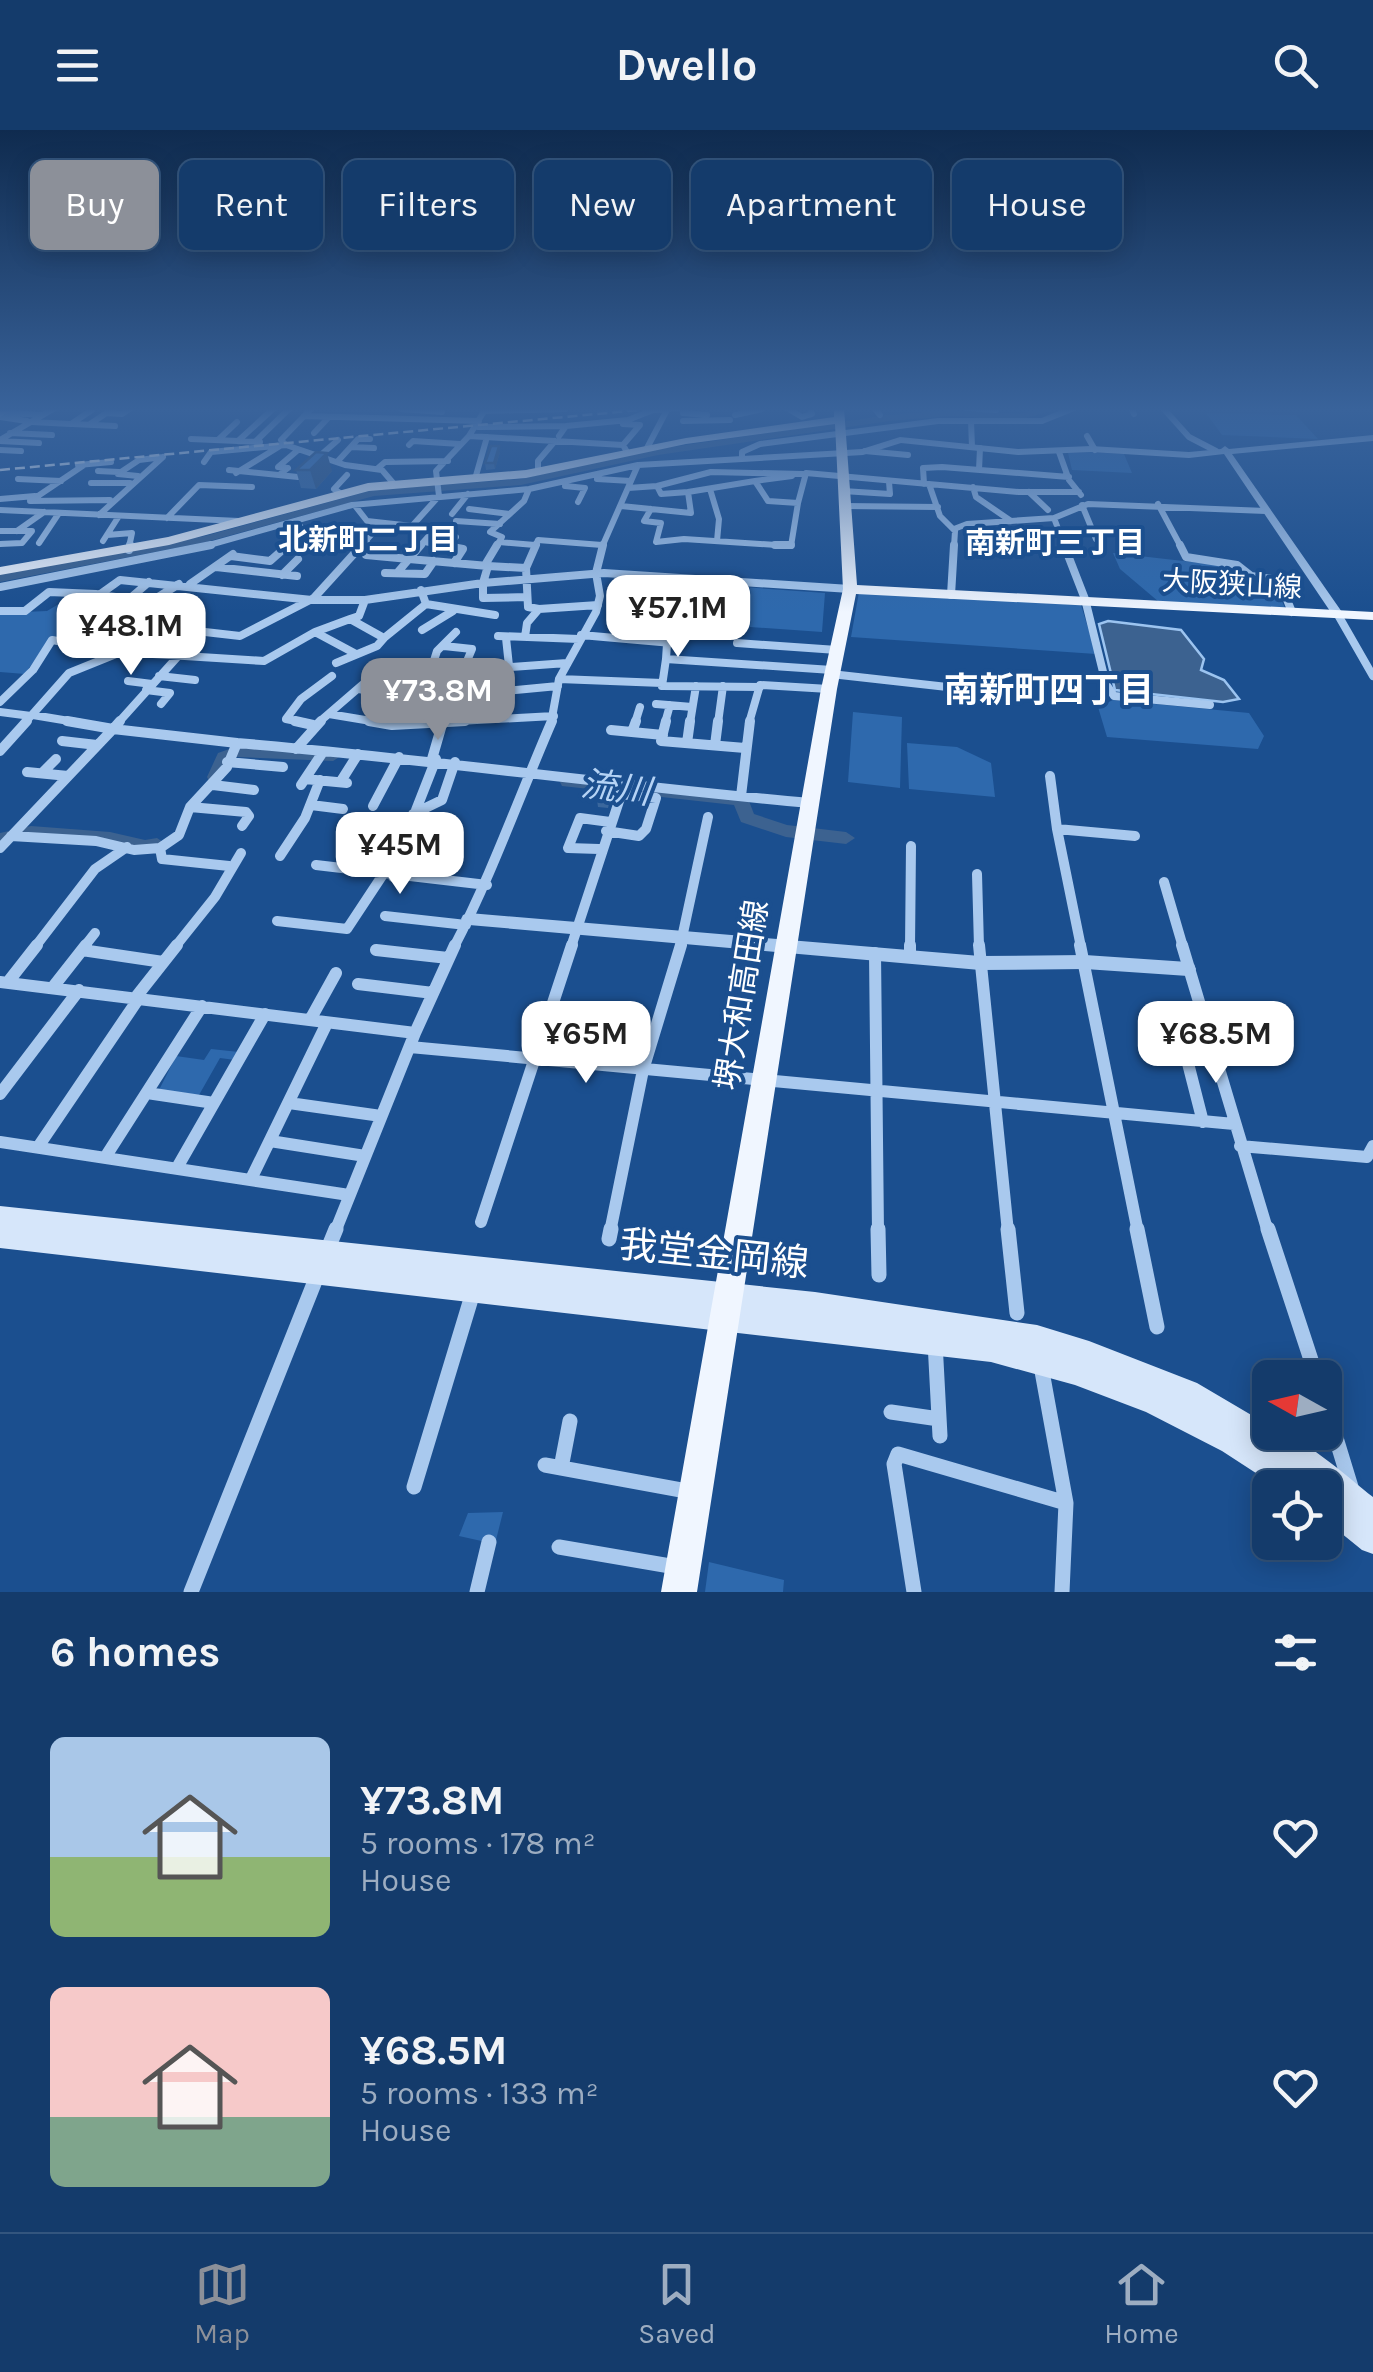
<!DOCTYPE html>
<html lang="en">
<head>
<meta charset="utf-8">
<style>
  :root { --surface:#143b6b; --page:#1d4271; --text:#f1f3f6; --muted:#9dadc1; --line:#33557e; --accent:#8c9099 }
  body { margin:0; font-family:Karla,"Noto Sans JP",sans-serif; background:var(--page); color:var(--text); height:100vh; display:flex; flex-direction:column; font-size:38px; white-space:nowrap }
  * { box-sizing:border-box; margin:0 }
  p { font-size:32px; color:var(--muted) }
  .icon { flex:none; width:55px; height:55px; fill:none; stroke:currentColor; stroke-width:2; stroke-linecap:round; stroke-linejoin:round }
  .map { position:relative; height:1462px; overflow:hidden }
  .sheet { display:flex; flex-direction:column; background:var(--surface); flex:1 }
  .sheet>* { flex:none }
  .banner { position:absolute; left:30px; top:30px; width:1315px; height:90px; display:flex; gap:20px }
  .needle { width:65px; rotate:278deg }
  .buttons { position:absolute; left:1252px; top:1230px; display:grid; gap:20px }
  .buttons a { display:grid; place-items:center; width:90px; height:90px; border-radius:15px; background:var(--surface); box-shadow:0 5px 25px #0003,0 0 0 2px var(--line); font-size:50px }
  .price { position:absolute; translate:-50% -85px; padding:0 22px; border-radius:20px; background:#fff; color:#222; font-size:32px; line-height:65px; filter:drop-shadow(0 2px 5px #0008) }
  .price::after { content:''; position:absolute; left:50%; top:60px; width:30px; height:22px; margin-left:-15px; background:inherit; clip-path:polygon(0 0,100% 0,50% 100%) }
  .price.current { background:var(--accent); color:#fff }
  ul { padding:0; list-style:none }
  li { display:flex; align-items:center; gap:30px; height:250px; padding:0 50px }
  li span { display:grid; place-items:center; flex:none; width:280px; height:200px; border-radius:15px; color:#555 }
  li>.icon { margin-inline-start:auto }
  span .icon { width:120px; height:120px; fill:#fffc; stroke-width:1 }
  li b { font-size:42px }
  h2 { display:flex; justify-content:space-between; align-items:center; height:120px; padding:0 50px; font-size:42px }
  .tag { padding:0 35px; border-radius:15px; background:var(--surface); box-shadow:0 5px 25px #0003,0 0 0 2px var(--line); font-size:35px; line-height:90px }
  .tag.current { background:var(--accent); color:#fff }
  header { display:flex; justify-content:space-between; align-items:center; height:130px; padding:0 50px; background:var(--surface); font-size:45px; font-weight:700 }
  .tab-bar { display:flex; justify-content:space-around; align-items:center; height:140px; border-top:2px solid var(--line); background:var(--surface); font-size:28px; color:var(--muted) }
  .tab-bar a { display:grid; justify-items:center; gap:5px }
  .tab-bar .current { color:var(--accent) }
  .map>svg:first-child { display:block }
  .green { fill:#2e69ad }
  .water { fill:#3c6290; stroke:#9cc4f0; stroke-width:2.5 }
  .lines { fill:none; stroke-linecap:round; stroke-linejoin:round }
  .river { fill:#3c6290; fill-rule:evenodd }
  .minor-far4 { stroke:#a9c9ee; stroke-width:6 }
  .minor-far3 { stroke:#a9c9ee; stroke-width:8 }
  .minor-far2 { stroke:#a9c9ee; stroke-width:10 }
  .minor-far1 { stroke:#a9c9ee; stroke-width:12 }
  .minor { stroke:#a9c9ee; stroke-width:15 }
  .tertiary { fill:#a9c9ee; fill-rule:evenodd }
  .secondary { fill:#d6e6fa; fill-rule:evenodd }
  .primary { fill:#f0f6ff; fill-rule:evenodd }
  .rail { stroke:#fff; stroke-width:2.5; stroke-dasharray:10 5; stroke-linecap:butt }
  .wall { fill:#3a679d }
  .shaded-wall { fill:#305480 }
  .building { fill:#4478b7; stroke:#305480; stroke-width:2.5 }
  .labels { text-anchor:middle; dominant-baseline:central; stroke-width:8; stroke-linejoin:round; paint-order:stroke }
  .far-street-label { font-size:28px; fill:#fff; stroke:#1b4f8f }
  .far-neighbourhood-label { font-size:30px; font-weight:bold; fill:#fff; stroke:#1b4f8f }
  .street-label { font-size:32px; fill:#fff; stroke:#1b4f8f }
  .neighbourhood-label { font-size:35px; font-weight:bold; fill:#fff; stroke:#1b4f8f }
  .water-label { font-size:35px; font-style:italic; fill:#b5d3f5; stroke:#1b4f8f }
  .near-street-label { font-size:38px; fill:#fff; stroke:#1b4f8f }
</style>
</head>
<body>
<header><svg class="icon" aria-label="menu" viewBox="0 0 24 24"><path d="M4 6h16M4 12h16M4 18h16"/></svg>Dwello<svg class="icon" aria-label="search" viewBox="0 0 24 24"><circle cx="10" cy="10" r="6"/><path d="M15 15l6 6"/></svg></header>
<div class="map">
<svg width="1373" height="1462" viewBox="0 0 1373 1462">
  <rect width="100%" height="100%" fill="#1b4f8f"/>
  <!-- green -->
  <path class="green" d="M1206,283L1296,285L1318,309L1222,305Z
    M1092,322L1124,324L1132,343L1072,340L1068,323Z
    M1113,423L1236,437L1273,452L1285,478L1159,472L1120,439Z
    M743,457L825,463L822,502L736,496Z
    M859,462L1081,475L1096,524L851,507Z
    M74,465H88L67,488L109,492L76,509L50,508L25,544L0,542V483L47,481Z
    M1113,570L1249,583L1264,606L1258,619L1107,607L1098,577Z
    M853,582L902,587L900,658L848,652Z
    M907,613L957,617L991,633L995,667L909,659Z
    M211,919L239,922L235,930L220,928L199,965L159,960L176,926L204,930Z
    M503,1382L495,1414L459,1406L468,1383Z
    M709,1432L784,1450L783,1462H705Z"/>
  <!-- water -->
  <path class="water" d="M1108,491L1181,500L1204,529L1201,540L1224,550L1239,569L1223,572L1115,560L1099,494Z"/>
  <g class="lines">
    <!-- river -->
    <path class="river" d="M1045,278H1061L1019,290L950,286L889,291L658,325L521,355L374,366L206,412L0,452V444L205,406L373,360L521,349L658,319L889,285L950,280L1019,284Z
      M235,617L333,621L341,626L333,631L237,627L230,630L221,651H209L207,647L218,623Z
      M568,647L741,664L747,666L754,684L787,695L846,702L855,708L846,714L786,707L741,692L734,675L562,656L560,652L562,648Z
      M31,696L110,702L145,710L157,708L166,714L163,718L145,722L110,714L58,708L0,711V703Z"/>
    <!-- minor-far4 -->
    <path class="minor-far4" d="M787,278L802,287L812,284L810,278
      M874,278L880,285
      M967,278L996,280
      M1131,278L1134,284
      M1163,278L1189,307L1216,321
      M401,279L442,282
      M484,281L565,279
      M8,283L42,285
      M107,283L122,284L131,278
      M683,283L707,285
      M735,285L762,279
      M304,286L479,291
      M0,287L27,291
      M683,291L730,290
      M971,291L972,317
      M32,292L71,294L92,280
      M73,294L115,296
      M90,294L114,278
      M623,294L640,295L623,315
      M478,297L566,296
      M10,303L52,305
      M314,303L329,287
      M469,306L623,315L627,322
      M559,306L566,296L628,290L653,280L679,278
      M1087,306L1095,320
      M191,309L260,312
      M0,310L55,278
      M218,310L237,292
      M0,311L39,313
      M238,311L274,278
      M255,312L290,278
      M286,315L281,310L312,278
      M409,315L413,311L460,314
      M351,317L374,318
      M647,318L668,278
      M0,320L21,321
      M865,321L908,325
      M1059,322L1069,350L1081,365
      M742,327V322L760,314L938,291H1042L1074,278
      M315,330L338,310
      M204,332L211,322L286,315L345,335L382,340L394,354
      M337,332L358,309H370
      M78,335L111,332
      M378,338L385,332L448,331
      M229,340L298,347
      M979,340L980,318
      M98,341L119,342
      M538,342V331L555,311
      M236,343L280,316
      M279,345L288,338L278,337L298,320
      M138,346L118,344L139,330L163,327
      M18,349L61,351
      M475,349L487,307
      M597,349L631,351
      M755,351L792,346
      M91,353H130
      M924,354L923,338L942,337L1069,347
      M929,354L940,386L955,401L954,417
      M565,356L585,358L578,372
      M657,356L661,364L688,362
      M973,357L976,367L1011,391
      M628,358L657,356L711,342L803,344
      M710,359L719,389L717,411
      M843,361L890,364L889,352
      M1029,362L1048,380
      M340,363L334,359L347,345
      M0,369L35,366
      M32,370L84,335
      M30,371L110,370
      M1158,374L1181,417
      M1082,375L1096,409
      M621,376L691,383L688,362L755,351L768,371L798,373L806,343L1019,362H1079
      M844,376L938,377
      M356,377L367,391L412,396
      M469,379L510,384
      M651,379L644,391L661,393L656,412L684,409L791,416L798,373
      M0,380L239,391
      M452,384L468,364
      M99,385L163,327
      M167,388L199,355L252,357
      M456,391L500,394
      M954,399L967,394L1054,388
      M0,401H32L22,413L0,414
      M17,401L44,382
      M433,402L456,407L448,416
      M107,405L132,403L129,417
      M103,411L119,386
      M329,412L367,410
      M424,412L454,417
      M499,412L535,415
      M39,413L59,383
      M202,417L352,375L529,359L638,335
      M285,417L293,400L301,397
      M360,417L382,393
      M419,417L434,400L412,396L439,366L436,341L469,306L486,278
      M496,417L502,407L490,402L524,371L529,359
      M535,417L538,410L602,415
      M602,417L638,335
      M1065,417L1054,388L1088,374L1266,381"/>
    <!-- minor-far3 -->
    <path class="minor-far3" d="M441,415L463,419L454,433
      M536,415L526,438L528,477L539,479
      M775,415H791
      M1064,415L1085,469L1106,554L1114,566L1210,575
      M1180,415L1186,427L1237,435L1251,446L1279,450L1292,482
      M129,420L130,415
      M366,425L409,429L397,443
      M231,426L270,431L288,415
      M485,435L497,415
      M488,436L526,438
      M216,437L297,446
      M385,443L425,444L434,431
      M282,445L298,429
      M190,454L233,424
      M0,457L211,415
      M97,465L153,471
      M951,465L954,415
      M527,467L483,468V453L604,443L850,459
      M312,470H365
      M150,473L145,485L178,491
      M147,474L179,454
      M426,474L495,485
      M78,480L120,450L312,470L362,415
      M78,480L125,484
      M0,481H25L49,462L96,464
      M113,483L149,452
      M1338,485L1373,546
      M155,487L134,503L160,507
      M170,498L240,506L310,470
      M422,500L453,481
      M315,502L350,489
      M581,505L672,513L684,469L701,471L706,449
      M498,506L579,509
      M525,507L527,493L539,479L598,475
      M384,508L426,474L421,460
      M506,508L509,536
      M737,513L837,520
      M667,514L666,529L832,540
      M444,516L472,519L462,543
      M145,521L186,483
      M666,529L662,556L760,557
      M336,533L377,516L384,508L350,489L359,486L365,470L483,453L488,436L409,429L421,415
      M430,543L437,521L456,502
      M831,544L992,562
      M159,546L195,550
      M559,549L662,553
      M128,551L152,554
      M358,559L392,564
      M146,560L170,563L161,574
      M485,563L558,556
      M0,572L33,540L52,510L120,522
      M656,574L692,577
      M0,582L31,586L69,543L121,522L264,531L315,502L356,524
      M329,584L383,593
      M33,585L81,593
      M24,593L31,586
      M118,593L180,524
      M306,593L286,589L301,569L332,546
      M318,593L369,549H424L430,543L567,533
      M420,593L554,586
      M442,593L457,543
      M551,593L559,549L596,482L600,466L596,443L603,415
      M635,593L640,577
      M665,593L670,575
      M690,593L696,556
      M718,593L723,556
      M749,593L760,555L829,559"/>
    <!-- minor-far2 -->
    <path class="minor-far2" d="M295,591L313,595
      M369,591L392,595L465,591
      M666,591L661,611L745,618
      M113,599L237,613
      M113,599L120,591
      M611,600L663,605
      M632,602L636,591
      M62,611L97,615
      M687,613L690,591
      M715,615L718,591
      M296,619L321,591
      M0,621L27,591
      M432,629L443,591
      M227,632L283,637
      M27,642L68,646
      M42,643L56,629
      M1050,646L1057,699
      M305,649L347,653
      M341,651L358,624
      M213,655L254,660
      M301,655L323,622
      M741,666L750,591
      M311,675L343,679
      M373,676L399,627
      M190,677L246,682L249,686L242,696
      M416,680L436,629
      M606,701L639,706L646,699L656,668L620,664
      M11,706L96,711L134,720L160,718L179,705L190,677L227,637L237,613C429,629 618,656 810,673
      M0,718L113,599L67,591
      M160,718L162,729L229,736
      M599,719L568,718L580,688L610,692
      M280,726L305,688L320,650
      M316,735L487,755
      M977,744L979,817
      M393,747L413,684L442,670L455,632
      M1164,752L1183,817
      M385,786L466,795
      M277,791L347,799L382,746
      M35,817L95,739L127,717
      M84,817L95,803
      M175,817L215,767L241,723
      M454,817C492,744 519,667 552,591
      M571,817L624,656
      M680,817L708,687
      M910,817L911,716
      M1081,817L1057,699L1135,706"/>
    <!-- minor-far1 -->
    <path class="minor-far1" d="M979,815L1008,1102
      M1080,815L1138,1102
      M1182,815L1268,1102
      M82,820L163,832
      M376,820L448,828
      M875,823L878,1102
      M910,827V815
      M0,852L415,903L335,1102
      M8,852L37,815
      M358,854L433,863
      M53,857L86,815
      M136,867L177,815
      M310,890L336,843
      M415,903L455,815
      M410,917L1234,994
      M147,963L214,973
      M0,964L79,860
      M289,973L381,986
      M1203,992L1180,902L1207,904
      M270,1011L365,1026
      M0,1012L349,1065
      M1240,1016L1367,1027L1373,1016
      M38,1017L139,868
      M106,1026L202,876
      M178,1036L265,884
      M251,1049L327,893
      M481,1092L572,815
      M610,1102L643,940L681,815"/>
    <!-- minor -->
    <path class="minor" d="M878,1099L879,1145
      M1008,1099L1017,1183
      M1137,1099L1157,1197
      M1268,1099L1317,1248
      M609,1109L611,1099
      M327,1121L336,1099
      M935,1212L940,1306
      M1041,1236L1066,1373L1062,1462
      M1325,1272L1351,1357
      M891,1282L939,1289
      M545,1335L692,1362
      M561,1338L570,1291
      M414,1357L474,1159
      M559,1417L676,1437
      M191,1462L319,1141
      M477,1462L489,1412
      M914,1462L894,1334L898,1324L1066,1373"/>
    <!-- tertiary -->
    <path class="tertiary" d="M1373,305V311L1232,324L1344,485L1338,488L1334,487L1224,324L1189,328L1091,322L1018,325L901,313L863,325L638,338L634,335L638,332L862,319L900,307L1018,319L1091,316L1189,322L1221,319L1225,316L1229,319Z
      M469,783L980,826L1085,825L1188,832L1194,834L1196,839L1194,844L1188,846L1085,839L980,840L469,795L463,793L461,789L463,785Z"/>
    <!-- secondary -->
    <path class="secondary" d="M5,278H17L0,287V280Z
      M0,1076L815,1162L1037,1195L1089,1211L1197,1253L1270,1296V1302C1300,1302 1348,1348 1373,1367V1424L1362,1420L1325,1390V1358H1279L1222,1321L1146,1282L1075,1255L991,1232L0,1118Z"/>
    <!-- primary -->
    <path class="primary" d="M834,278H844L857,455L1373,482V490L856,464L837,559L697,1462H661L821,559L843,459L835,294L686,314L526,348L369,361L169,415L0,445V437L168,407L368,353L526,340L686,308L834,287Z"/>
    <!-- rail -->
    <path class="rail" d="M0,340L660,278"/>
  </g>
  <!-- wall -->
  <path class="wall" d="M500,322L495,339L486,340L485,333Z
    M296,340L332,341L316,359L301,358Z
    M610,662V670L608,678L598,677L597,670Z"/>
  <!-- shaded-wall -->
  <path class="shaded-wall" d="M499,316L500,322L495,339L494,333Z
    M327,323L332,341L316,359L310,340Z"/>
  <!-- building -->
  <path class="building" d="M491,316H499L494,333H485Z
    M316,322L327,323L310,340H296Z
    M600,662H610L607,671L597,670Z"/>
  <!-- sky -->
  <linearGradient id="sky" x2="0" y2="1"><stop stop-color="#0f2b4f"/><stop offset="0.58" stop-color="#39639b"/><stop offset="1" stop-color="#39639b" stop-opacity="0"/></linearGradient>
  <rect width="1373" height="482" fill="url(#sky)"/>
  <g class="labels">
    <!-- far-street labels -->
    <g class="far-street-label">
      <text transform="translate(1232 454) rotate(3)">大阪狭山線</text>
    </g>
    <!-- far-neighbourhood labels -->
    <g class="far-neighbourhood-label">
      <text x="368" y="410">北新町二丁目</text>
      <text x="1055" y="413">南新町三丁目</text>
    </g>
    <!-- street labels -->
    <g class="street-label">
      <text transform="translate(742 865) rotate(-81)">堺大和高田線</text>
    </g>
    <!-- neighbourhood labels -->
    <g class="neighbourhood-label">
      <text x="1049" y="560">南新町四丁目</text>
    </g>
    <!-- water labels -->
    <g class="water-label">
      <text transform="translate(616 658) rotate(7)">流川</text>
    </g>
    <!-- near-street labels -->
    <g class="near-street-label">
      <text transform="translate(714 1124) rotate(6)">我堂金岡線</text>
    </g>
  </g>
</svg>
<div class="buttons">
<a><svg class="needle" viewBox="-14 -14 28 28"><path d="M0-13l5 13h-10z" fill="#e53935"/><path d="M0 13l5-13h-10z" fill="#9dadc1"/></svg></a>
<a><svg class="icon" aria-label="locate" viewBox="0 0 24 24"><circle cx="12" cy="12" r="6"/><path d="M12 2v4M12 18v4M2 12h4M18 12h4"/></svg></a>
</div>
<b class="price" style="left:678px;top:530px">¥57.1M</b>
<b class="price" style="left:131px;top:548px">¥48.1M</b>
<b class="price current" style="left:438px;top:613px">¥73.8M</b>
<b class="price" style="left:400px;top:767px">¥45M</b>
<b class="price" style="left:586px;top:956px">¥65M</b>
<b class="price" style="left:1216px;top:956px">¥68.5M</b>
<div class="banner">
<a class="tag current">Buy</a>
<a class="tag">Rent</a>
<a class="tag">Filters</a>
<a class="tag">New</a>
<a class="tag">Apartment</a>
<a class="tag">House</a>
</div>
</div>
<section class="sheet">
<h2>6 homes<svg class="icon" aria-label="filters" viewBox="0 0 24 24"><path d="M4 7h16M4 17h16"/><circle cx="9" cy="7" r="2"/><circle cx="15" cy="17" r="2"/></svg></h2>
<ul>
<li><span style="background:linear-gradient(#a9c7e8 60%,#8fb573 0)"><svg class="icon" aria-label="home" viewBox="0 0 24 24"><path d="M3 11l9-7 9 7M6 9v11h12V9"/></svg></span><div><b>¥73.8M</b><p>5 rooms · 178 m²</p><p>House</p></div><svg class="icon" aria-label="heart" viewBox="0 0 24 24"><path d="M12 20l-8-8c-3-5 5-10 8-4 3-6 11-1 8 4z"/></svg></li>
<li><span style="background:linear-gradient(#f6c9c9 65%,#7fa58c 0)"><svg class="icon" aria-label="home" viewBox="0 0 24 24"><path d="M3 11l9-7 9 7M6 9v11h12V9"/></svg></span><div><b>¥68.5M</b><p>5 rooms · 133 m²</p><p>House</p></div><svg class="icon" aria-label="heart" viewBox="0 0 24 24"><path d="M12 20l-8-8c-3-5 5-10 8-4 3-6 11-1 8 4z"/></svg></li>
</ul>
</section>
<nav class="tab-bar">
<a class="current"><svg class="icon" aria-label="map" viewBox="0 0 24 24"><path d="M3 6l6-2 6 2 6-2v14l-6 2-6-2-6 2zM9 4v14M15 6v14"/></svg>Map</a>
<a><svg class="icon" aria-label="saved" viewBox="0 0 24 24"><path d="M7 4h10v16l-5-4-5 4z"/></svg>Saved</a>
<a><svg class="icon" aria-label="home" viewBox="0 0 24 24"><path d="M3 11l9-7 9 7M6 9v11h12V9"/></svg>Home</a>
</nav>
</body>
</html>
